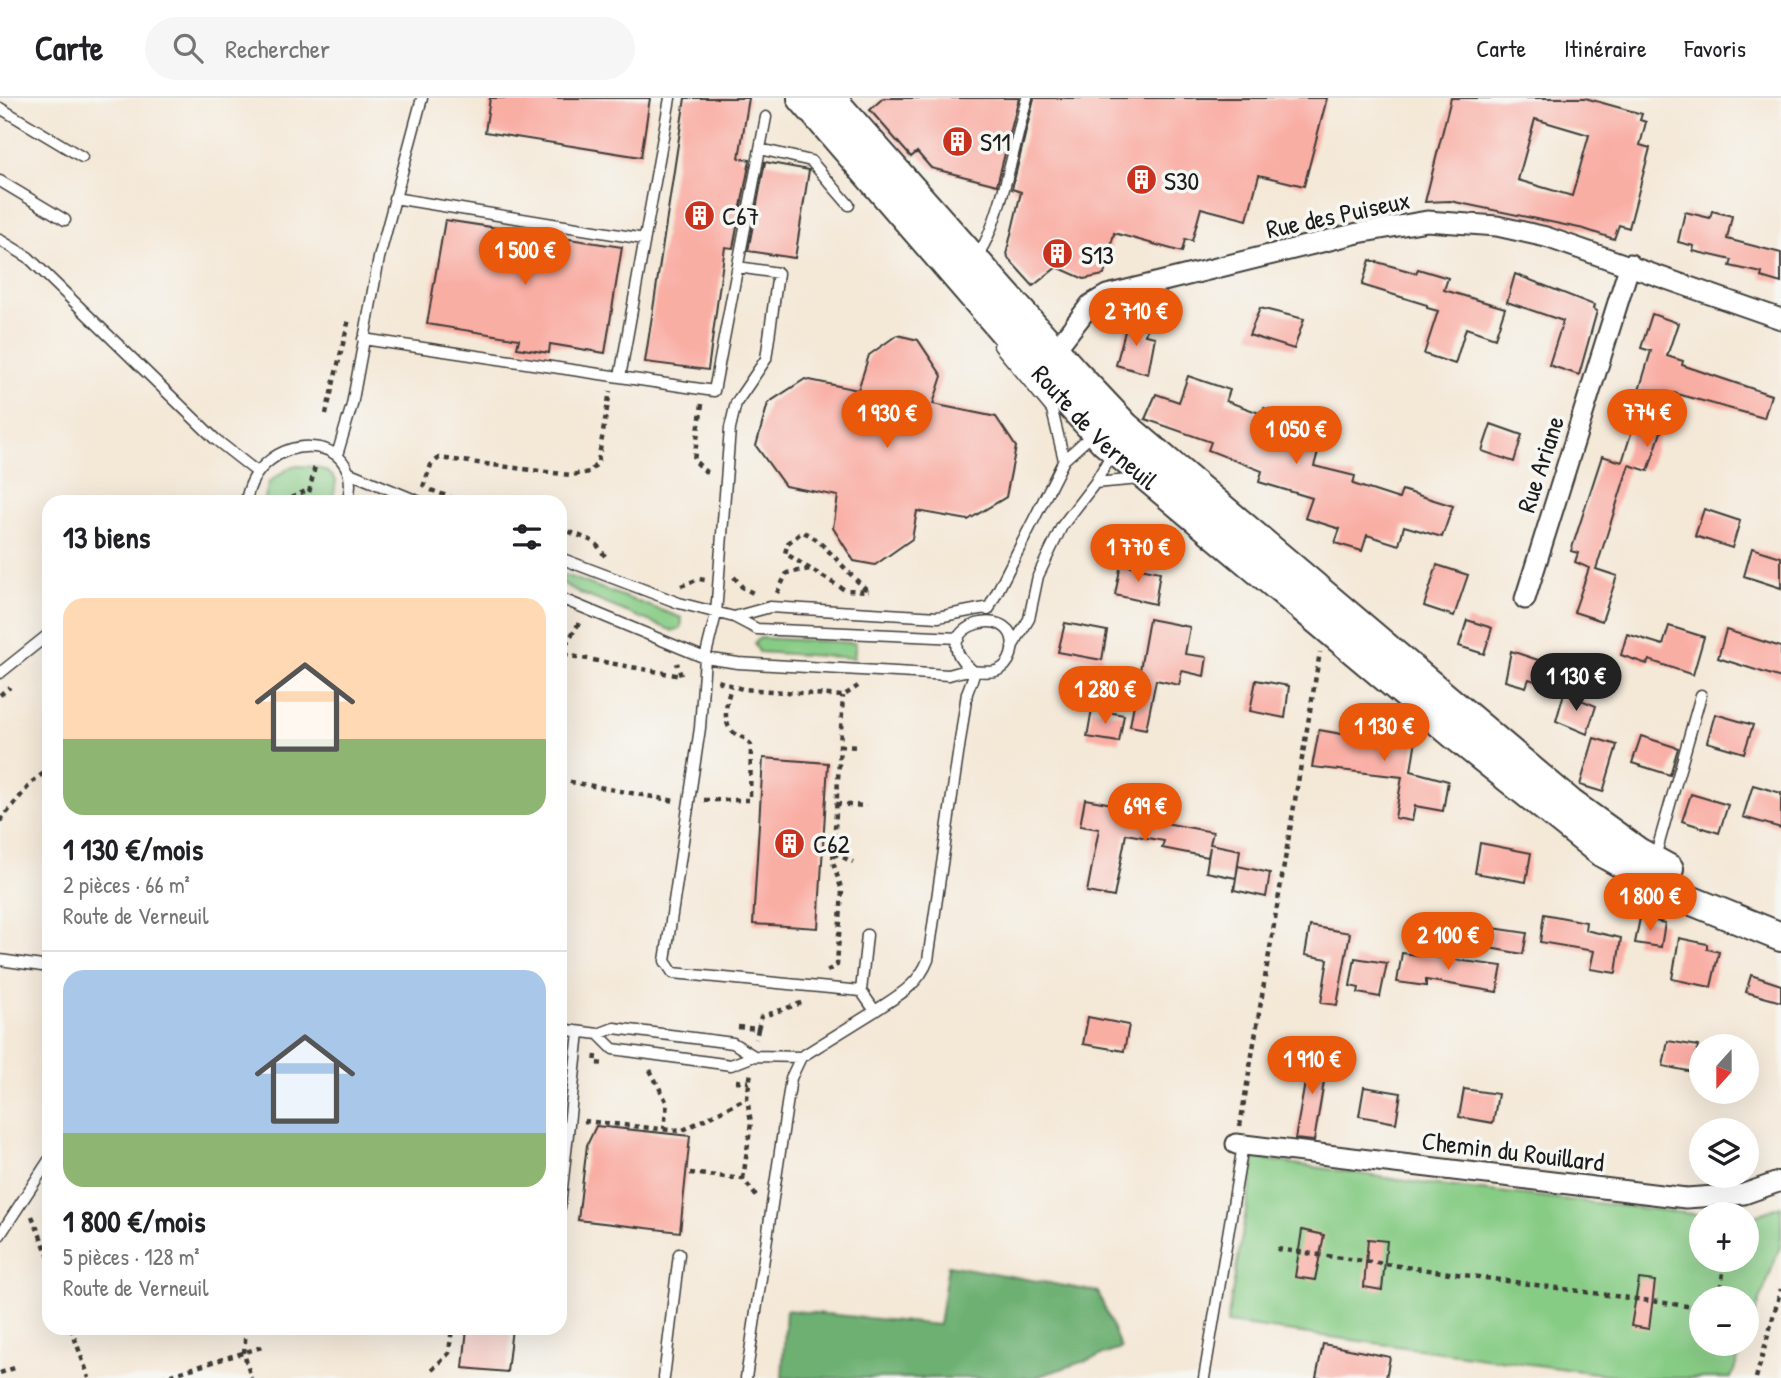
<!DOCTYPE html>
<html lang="fr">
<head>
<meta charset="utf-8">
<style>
  :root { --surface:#fff; --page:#f6f6f6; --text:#202124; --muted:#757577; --line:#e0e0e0; --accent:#ea580c }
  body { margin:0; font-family:"Patrick Hand",sans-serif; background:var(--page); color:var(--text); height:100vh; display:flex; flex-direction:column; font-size:26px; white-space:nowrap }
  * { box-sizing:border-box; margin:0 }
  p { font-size:23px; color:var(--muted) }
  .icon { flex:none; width:38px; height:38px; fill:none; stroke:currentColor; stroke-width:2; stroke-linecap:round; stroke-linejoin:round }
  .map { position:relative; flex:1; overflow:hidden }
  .details { position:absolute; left:42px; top:397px; width:525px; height:840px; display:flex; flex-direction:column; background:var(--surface); border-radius:21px; box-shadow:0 7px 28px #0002 }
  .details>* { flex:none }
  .needle { width:46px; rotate:201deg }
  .buttons { position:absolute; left:1689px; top:936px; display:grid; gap:14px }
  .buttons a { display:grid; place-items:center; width:70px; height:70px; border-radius:50%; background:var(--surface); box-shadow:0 7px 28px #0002; font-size:35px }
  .price { position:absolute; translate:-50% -60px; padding:0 16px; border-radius:24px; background:var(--accent); color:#fff; font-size:23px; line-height:46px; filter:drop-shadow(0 2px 4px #0008) }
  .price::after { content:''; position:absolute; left:50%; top:42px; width:21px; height:16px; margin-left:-10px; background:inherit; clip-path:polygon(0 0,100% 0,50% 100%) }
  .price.on { background:#222; color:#fff }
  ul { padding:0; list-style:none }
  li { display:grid; align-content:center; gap:14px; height:371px; padding:0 21px }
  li+li { border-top:2px solid var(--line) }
  li span { display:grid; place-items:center; height:217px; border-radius:21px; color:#555 }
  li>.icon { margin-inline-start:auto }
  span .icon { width:126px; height:126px; fill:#fffc; stroke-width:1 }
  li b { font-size:30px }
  h2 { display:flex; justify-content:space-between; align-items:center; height:84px; padding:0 21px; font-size:30px }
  header { display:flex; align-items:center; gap:42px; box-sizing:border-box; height:98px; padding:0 35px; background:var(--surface); border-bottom:2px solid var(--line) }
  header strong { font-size:33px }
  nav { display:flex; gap:38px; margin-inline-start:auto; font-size:24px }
  .search { width:490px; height:63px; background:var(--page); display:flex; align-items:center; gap:18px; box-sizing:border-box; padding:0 24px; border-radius:38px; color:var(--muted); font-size:26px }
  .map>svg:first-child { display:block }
  .green { fill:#87cc85; stroke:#527450; stroke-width:2 }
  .forest { fill:#6db072; stroke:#446647; stroke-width:2 }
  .building { fill:#f9aea4; fill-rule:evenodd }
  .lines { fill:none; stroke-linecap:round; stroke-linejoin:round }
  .service-casing { stroke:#3c3b38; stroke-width:13 }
  .minor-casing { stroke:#3c3b38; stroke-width:23 }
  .secondary-casing { stroke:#3c3b38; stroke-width:32 }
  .path { stroke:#3c3b38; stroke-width:4.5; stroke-dasharray:5 5; stroke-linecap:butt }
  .service { stroke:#fff; stroke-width:10 }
  .minor { stroke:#fff; stroke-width:19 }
  .secondary { stroke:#fff; stroke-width:28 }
  .labels { text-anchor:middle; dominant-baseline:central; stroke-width:7; stroke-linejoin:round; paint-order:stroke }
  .poi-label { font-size:26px; fill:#1c1c1c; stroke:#f6f6f2; text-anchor:start }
  .street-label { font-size:26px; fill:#1c1c1c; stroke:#f6f6f2 }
</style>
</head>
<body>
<header>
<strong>Carte</strong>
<div class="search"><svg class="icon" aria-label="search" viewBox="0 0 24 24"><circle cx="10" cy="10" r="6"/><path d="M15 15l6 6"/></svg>Rechercher</div>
<nav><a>Carte</a><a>Itinéraire</a><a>Favoris</a></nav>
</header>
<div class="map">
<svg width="1781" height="1280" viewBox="0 0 1781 1280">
  <rect width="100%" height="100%" fill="#f6f6f2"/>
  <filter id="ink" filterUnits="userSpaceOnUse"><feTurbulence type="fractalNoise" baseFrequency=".0143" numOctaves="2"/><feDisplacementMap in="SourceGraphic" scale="14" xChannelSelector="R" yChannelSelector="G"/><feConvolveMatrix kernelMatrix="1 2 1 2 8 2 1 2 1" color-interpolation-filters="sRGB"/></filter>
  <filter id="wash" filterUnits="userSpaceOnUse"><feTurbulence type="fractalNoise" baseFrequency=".00686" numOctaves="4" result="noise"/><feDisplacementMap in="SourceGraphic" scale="28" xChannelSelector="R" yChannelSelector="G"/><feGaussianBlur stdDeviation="1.57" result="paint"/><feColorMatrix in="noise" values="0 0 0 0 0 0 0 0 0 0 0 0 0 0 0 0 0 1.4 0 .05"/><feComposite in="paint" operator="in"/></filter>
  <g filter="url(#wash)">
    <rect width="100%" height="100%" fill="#f4e8d7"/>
    <!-- green -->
    <path class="green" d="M292,368C310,368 325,367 336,382L333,404H264L269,384Z
      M565,477L682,520L681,531L673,533L582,496L562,485L561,480Z
      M760,540L856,545L854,560L759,554L754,545Z
      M1255,1060L1420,1085L1701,1117V1162H1746L1747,1121L1781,1108V1146L1747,1238L1746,1200H1701V1246H1744L1731,1280H1632L1227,1225Z"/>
    <!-- forest -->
    <path class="forest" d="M948,1167L1098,1194L1121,1251L1034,1280H782L786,1212L939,1227Z"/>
    <g id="blocks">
      <!-- building -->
      <path class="building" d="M490,0H650L641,59L485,34Z
        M685,0H749L739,60L750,62L733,150L725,149L708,272L645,264Z
        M883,0H1019L997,87L931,70L917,54L911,59L870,12Z
        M1034,0H1327L1304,88L1259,77L1247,122L1201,110L1192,143L1185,141L1182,154L1114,135L1104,177L1084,181L1057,169L1033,188L1008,160L1007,153L1021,94L1012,91Z
        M1451,0H1585L1642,16L1640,22L1646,24L1640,47L1650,50L1629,130L1619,127L1614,141L1584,131L1450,103L1425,104ZM1535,21L1589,37L1572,98L1518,82Z
        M765,64L809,72L795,160L748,153Z
        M1712,113L1732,118L1727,141L1781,155V185L1761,179L1762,175L1730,168L1732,162L1693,153L1694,148L1678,144L1685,114L1710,120Z
        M445,122L622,149L605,255L550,246L549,255L517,250L519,241L427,226Z
        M1370,162L1416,175L1418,171L1448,180L1444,192L1505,210L1495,240L1466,230L1455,266L1424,256L1438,213L1427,210V207L1362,187Z
        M1515,176L1594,207L1593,211L1597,213L1579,277L1549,267L1563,223L1507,204Z
        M1260,210L1304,221L1294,251L1249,237Z
        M1652,216L1678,225L1667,258L1683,263L1682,267L1771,297L1764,320L1674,295L1648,373L1629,367L1596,471L1617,478L1602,523L1574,514L1589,470L1575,464L1578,455L1571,453L1602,358L1622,364L1643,298L1638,296L1651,253L1641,250Z
        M1128,222L1148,227L1145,237L1155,239L1148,276L1116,267Z
        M897,237L918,242L942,278L933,306L996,319L1016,349L1006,399L968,422L917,413L912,441L875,467L854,463L833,430L838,398L785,388L756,348L768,305L805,281L858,292L869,257Z
        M1188,278L1230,292L1226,303L1262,316L1264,310L1284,317L1283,321L1312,328L1309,343L1320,347L1314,368L1355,378L1353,386L1399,401L1402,392L1453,408L1442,439L1404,428L1399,447L1367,437L1362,453L1335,445L1340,431L1305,420L1312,400L1259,384L1262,373L1208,352L1211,344L1145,321L1156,296L1179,304Z
        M1491,326L1522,337L1514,364L1482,353Z
        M1704,411L1740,423L1732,450L1695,438Z
        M1752,450L1781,459V490L1744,478Z
        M1121,466L1160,474L1155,506L1115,497Z
        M1437,467L1468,477L1454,518L1424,508Z
        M1149,521L1190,529L1185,556L1207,559L1204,578L1182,573L1179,587L1156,582L1146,631L1130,628Z
        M1467,522L1492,530L1484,556L1459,548Z
        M1065,525L1107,533L1102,562L1058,554Z
        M1669,528L1704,539L1693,577L1649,562L1647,566L1621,557L1627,536L1663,547Z
        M1726,532L1781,549V580L1718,560Z
        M1511,553L1559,569L1553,589L1529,581L1526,589L1505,583Z
        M1256,582L1289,588L1285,620L1250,613Z
        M1564,595L1596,608L1587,636L1556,623Z
        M1092,611L1124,617L1119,644L1087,639Z
        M1715,616L1753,627L1744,655L1707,644Z
        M1391,617L1411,622L1418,628L1411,673L1448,683L1443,713L1415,708L1412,723L1395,720L1402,679L1312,669L1319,632L1364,640L1365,630L1388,633Z
        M1641,638L1678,650L1670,677L1632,665Z
        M1594,640L1617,647L1603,694L1580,687Z
        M763,660L828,665L818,830L753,826Z
        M1753,687L1781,695V730L1743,719Z
        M1691,696L1728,707L1719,735L1682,723Z
        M1085,701L1135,710V714L1145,716L1144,721L1213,734L1210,746L1240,752L1236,780L1206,774L1210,749L1208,759L1162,750L1164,743L1126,736L1114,799L1087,794L1099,731L1080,728Z
        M1480,745L1531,755L1526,784L1475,775Z
        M1238,768L1270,775L1266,799L1234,792Z
        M1544,816L1586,824L1585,832L1621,840L1616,875L1590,871L1594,853L1540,844Z
        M1640,820L1665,825L1661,849L1635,845Z
        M1310,828L1350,835L1337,907L1321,905L1328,861L1305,857Z
        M1493,830L1527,835L1523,856L1489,850Z
        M1679,840L1707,846V851L1719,854L1711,889L1672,881Z
        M1402,855L1502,868L1497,894L1426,882V888L1397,884Z
        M1355,860L1387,865L1380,899L1358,895L1359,890L1350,888Z
        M1751,877L1781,887V904L1746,894Z
        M1088,919L1129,927L1124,953L1083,946Z
        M1668,943L1698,948L1693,974L1663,968Z
        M1311,951L1329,954L1314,1043L1295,1041Z
        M1364,989L1401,995L1396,1025L1359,1018Z
        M1464,991L1498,996L1493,1025L1459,1019Z
        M596,1028L690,1038L680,1134L578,1122L587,1047Z
        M1302,1132L1324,1137L1315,1182L1295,1179Z
        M1368,1141L1387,1143L1382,1192L1364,1189Z
        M1639,1181L1655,1183L1649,1231L1631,1228Z
        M467,1230H512L507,1274L463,1270Z
        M1323,1246L1390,1259L1386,1280H1316Z"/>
    </g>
  </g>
  <g filter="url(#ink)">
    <use href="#blocks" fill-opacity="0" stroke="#3c3b38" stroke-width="2"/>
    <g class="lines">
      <defs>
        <path id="service" d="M0,10L82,59
          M760,51L811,63L849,107
          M0,83L65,122
          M394,100L644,141
          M0,142L28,159L215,341L257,374
          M976,158C997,138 1018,32 1027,0
          M738,169L778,175L766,261L736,305L730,330L716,516L705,560L700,630L665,863L673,875L861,893L875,913C897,898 918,888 928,862L967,595L975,574
          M363,241L714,293L766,19
          M999,248L1052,312L1064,362
          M620,279L670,0
          M337,357L352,307L379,160L422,0
          M350,375L420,404
          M1095,385L1140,381
          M246,404C257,330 369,331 347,404
          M560,460L679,505L734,519L757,531L959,540
          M560,500L705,560L738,565L949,577C956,575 964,572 971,573C987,574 1004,578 1011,557C1027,499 917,527 972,572
          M988,512L1064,362L1094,335
          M734,519L770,509L938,519L990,509
          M1012,549L1029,521L1038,478L1062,428L1095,385L1113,354
          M0,575L49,536
          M1655,759L1701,597
          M0,862L49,869
          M861,893L867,837
          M560,931L598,936L614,930L733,945L754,958L801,959L875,913
          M598,936L613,951L731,967L754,958
          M560,1109L579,934
          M0,1137L49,1062
          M664,1280L679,1156
          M746,1280L791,980L801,959
          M1204,1280L1243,1047"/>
        <path id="minor" d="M1043,252L1056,251L1090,207L1107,197L1358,135L1427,123L1497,128L1546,139L1781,221
          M1525,501L1630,166
          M1236,1046L1686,1100L1744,1096L1781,1083"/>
        <g id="secondary">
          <path id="s1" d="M802,0L1006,236L1105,344L1457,639L1601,754L1680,798L1781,839"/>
          <path d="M831,0L1074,274L1126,329L1570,705L1638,754L1669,771"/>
        </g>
      </defs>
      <!-- service casing -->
      <use href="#service" class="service-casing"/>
      <!-- minor casing -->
      <use href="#minor" class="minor-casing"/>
      <!-- secondary casing -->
      <use href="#secondary" class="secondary-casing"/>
      <!-- path -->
      <path class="path" d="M702,306L694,362L706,374H711
        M326,316L349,221
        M423,389L431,367L439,360L570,377L590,374L598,364L610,293
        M431,392L463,404
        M282,404L310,391
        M307,404L315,368
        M560,430L595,444L607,461
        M810,471L785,455L788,445L802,434C821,438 849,479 869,493
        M734,479L743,490L757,497
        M681,488L699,481L705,482
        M777,495L787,475L810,471L845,492L869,493
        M579,525L560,556L681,578L677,565
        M718,583L742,591L843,598L858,588
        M0,597L10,589
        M840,648L860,649
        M560,682L675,703
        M704,702H750L751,648C747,639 741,640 733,634C721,624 727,602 731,589
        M836,706L866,708
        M0,723L32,684L49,671
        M834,755L853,764
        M827,873L837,867L842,793L833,764L843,598
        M738,929L758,931L756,941
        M758,931L761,919L804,904
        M596,957L595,965L606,966
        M650,972L667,1005L664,1031
        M736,983L749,984
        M584,1023L681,1033L747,1000L751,974
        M1240,1028L1320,554
        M690,1075L743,1081L757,1099
        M743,1081L751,1025L747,1000
        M32,1118L49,1159
        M1277,1151L1701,1210
        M1719,1200L1725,1162
        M71,1230L89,1280
        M246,1230L244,1255L251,1280
        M432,1272L449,1255L452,1230
        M0,1275L17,1269
        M161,1280L262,1249
        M1756,1280L1781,1191"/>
      <!-- service -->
      <use href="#service" class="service"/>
      <!-- minor -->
      <use href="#minor" class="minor"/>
      <!-- secondary -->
      <use href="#secondary" class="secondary"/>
    </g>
  </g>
  <!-- icons -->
  <defs>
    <symbol id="building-disc" viewBox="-11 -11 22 22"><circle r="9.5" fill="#c8321e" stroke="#f6f6f2"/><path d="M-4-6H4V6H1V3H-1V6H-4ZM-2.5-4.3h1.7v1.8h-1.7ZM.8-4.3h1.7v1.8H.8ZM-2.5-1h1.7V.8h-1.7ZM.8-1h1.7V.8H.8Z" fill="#fff"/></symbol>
  </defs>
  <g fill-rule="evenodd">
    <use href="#building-disc" x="940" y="26" width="35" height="35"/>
    <use href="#building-disc" x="1124" y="64" width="35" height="35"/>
    <use href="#building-disc" x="682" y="100" width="35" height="35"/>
    <use href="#building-disc" x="1040" y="138" width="35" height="35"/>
    <use href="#building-disc" x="772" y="728" width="35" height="35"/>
  </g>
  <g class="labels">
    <!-- poi labels -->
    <g class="poi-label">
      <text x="980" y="43">S11</text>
      <text x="1164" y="82">S30</text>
      <text x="722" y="117">C67</text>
      <text x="1081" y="156">S13</text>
      <text x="813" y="745">C62</text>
    </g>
    <!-- street labels -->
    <g class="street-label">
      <text transform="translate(1338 116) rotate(-12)">Rue des Puiseux</text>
      <text stroke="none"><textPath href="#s1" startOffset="441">Route de Verneuil</textPath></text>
      <text transform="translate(1540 366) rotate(-72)">Rue Ariane</text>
      <text transform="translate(1513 1053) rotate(7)">Chemin du Rouillard</text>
    </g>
  </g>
</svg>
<div class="buttons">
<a><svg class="needle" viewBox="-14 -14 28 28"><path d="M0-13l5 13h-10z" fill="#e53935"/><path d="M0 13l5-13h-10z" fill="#757577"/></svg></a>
<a><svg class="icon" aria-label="layers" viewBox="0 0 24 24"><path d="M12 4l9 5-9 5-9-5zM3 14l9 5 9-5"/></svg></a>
<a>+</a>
<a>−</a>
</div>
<b class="price" style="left:525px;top:189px">1 500 €</b>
<b class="price" style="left:1136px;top:250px">2 710 €</b>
<b class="price" style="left:1647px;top:351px">774 €</b>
<b class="price" style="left:887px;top:352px">1 930 €</b>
<b class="price" style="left:1296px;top:368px">1 050 €</b>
<b class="price" style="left:1138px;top:486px">1 770 €</b>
<b class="price on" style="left:1576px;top:615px">1 130 €</b>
<b class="price" style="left:1105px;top:628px">1 280 €</b>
<b class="price" style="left:1384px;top:665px">1 130 €</b>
<b class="price" style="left:1145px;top:745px">699 €</b>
<b class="price" style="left:1650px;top:835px">1 800 €</b>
<b class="price" style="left:1448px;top:874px">2 100 €</b>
<b class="price" style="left:1312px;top:998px">1 910 €</b>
<section class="details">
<h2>13 biens<svg class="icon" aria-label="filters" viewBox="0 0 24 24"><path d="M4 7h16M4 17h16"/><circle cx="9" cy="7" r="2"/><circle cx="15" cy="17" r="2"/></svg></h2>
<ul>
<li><span style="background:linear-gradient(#ffd9b3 65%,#8fb573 0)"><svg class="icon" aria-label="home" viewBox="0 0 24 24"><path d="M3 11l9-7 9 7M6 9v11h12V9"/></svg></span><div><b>1 130 €/mois</b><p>2 pièces · 66 m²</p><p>Route de Verneuil</p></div></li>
<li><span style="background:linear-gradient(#a9c7e8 75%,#8fb573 0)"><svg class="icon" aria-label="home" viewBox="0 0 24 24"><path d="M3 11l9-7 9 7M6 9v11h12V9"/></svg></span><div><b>1 800 €/mois</b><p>5 pièces · 128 m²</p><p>Route de Verneuil</p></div></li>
</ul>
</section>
</div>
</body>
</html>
